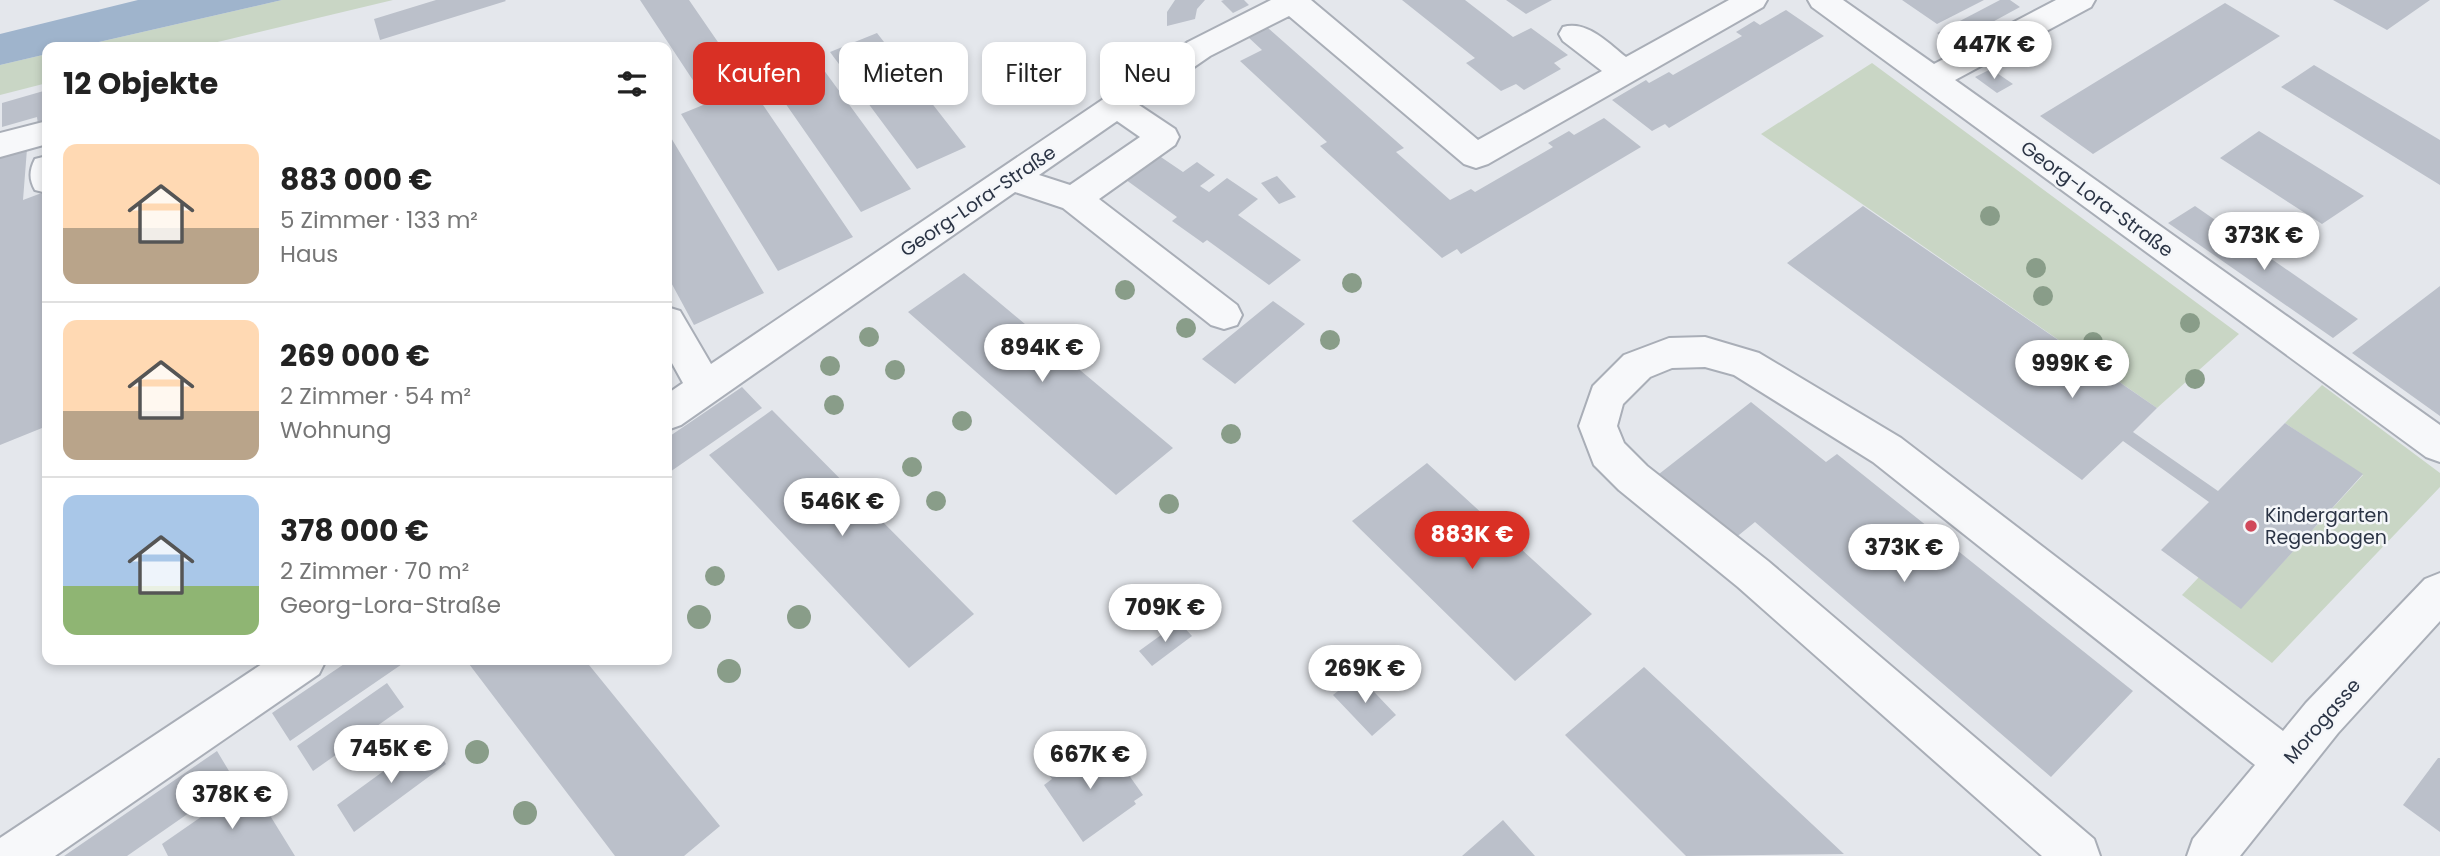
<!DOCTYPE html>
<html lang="de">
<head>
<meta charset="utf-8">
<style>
  :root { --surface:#fff; --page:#f6f6f6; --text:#222; --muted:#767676; --line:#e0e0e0; --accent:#d93025 }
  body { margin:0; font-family:Poppins,sans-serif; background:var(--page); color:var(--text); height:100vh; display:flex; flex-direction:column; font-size:26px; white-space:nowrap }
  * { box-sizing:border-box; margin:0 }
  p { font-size:23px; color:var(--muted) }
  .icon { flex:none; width:38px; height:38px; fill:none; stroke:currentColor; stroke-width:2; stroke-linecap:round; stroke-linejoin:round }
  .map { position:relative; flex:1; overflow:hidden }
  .side { position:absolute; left:42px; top:42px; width:630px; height:623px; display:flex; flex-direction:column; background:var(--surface); border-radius:14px; box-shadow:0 4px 10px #0003 }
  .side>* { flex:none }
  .banner { position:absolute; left:693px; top:42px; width:665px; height:63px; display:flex; gap:14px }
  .price { position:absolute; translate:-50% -60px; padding:0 16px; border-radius:24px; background:#fff; color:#222; font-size:23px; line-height:46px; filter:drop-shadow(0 2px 4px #0008) }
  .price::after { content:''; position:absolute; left:50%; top:42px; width:21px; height:16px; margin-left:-10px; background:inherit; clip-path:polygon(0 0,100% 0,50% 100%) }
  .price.current { background:var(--accent); color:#fff }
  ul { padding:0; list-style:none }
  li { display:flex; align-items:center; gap:21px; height:175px; padding:0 21px }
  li+li { border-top:2px solid var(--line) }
  li span { display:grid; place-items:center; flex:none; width:196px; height:140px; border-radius:14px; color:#555 }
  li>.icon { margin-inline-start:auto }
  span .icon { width:84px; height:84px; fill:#fffc; stroke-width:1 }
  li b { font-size:30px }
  h2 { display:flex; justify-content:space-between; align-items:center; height:84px; padding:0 21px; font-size:30px }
  .chip { padding:0 24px; border-radius:14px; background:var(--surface); box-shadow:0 4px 10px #0003; font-size:24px; line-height:63px }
  .chip.current { background:var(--accent); color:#fff }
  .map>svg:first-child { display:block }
  .green { fill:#c9d6c5 }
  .water { fill:#9fb4cc }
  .building { fill:#bbc0ca }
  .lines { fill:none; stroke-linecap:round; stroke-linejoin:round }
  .minor-casing { stroke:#a9aeb7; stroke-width:4 }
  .minor { fill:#f7f8fa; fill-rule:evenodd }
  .tree { fill:#899d89 }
  .poi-dot { fill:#d1495b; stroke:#f4f6f9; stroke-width:2.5 }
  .labels { text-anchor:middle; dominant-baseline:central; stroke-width:5; stroke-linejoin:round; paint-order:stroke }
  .street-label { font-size:19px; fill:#2b3445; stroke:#f4f6f9 }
  .poi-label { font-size:19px; fill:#2b3445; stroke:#f4f6f9; text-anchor:start }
</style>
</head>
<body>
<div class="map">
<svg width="2440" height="856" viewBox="0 0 2440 856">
  <rect width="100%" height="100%" fill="#e4e7ec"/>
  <!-- green -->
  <path class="green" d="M282,0H393L197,47H77Z
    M47,54V83L0,95V65Z
    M1872,63L2239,334L2157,408L1761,134Z
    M2322,385L2440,473V487L2272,663L2182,595L2199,577L2241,608L2363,475L2285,423Z"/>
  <!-- water -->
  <path class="water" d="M138,0H282L77,47H47V54L0,65V34Z"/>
  <!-- building -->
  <path class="building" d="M436,0H505L506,1L380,40L374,19Z
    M640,0H689L742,77L702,94Z
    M1175,0H1205L1197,9L1195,19L1167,26V12Z
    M1224,0H1244L1249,5L1233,13L1221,1Z
    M1402,0H1465L1513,37L1531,28L1568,55L1554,63L1561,69L1524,90L1516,84L1501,91L1466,63L1475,58Z
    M1506,0H1552L1526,14Z
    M1902,0H1984L1937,24Z
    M2000,0H2010L2020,7L1952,44L1937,33Z
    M2333,0H2430L2387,30Z
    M2225,3L2280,36L2093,154L2040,116Z
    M1786,10L1824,36L1669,128L1665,124L1652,131L1612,100L1646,80L1649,83L1669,72L1673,75L1742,36L1736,32L1754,21L1760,25Z
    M1268,28L1404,148L1396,152L1450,200L1471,189L1475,192L1553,147L1548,143L1569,131L1574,135L1604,118L1641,147L1461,254L1457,249L1442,258L1320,146L1327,142L1240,61L1262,50L1248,37Z
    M877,33L966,147L917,169L830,52Z
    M815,58L911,189L861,212L767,77Z
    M2314,65L2440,140V185L2281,87Z
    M1991,69L2013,84L1997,93L1975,77Z
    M750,86L853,237L778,271L681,114Z
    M47,90V123L38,125L37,117L2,127V103Z
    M667,131L764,293L694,325L667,275Z
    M2259,131L2364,196L2322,224L2220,158Z
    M27,149L23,200L47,191V426L0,445V156Z
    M1152,151L1183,172L1197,162L1215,175L1200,186L1209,192L1227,178L1258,199L1238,215L1301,260L1269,285L1207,240L1203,243L1172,221L1177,217L1118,174Z
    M1277,176L1296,197L1279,204L1261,183Z
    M1863,206L2157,408L2133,432L2218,491L2285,423L2363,474L2241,609L2161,550L2209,502L2123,441L2082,480L1787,263Z
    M2195,206L2358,319L2333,338L2168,223Z
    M964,273L1173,448L1116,495L908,312Z
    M2440,286V416L2352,353Z
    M1273,301L1305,324L1235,384L1202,359Z
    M742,387L762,408L667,474V438Z
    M1751,402L1826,462L1837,454L2133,691L2051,777L1755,522L1734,539L1659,474Z
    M772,410L974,614L909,668L709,455Z
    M1427,463L1592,614L1515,681L1352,521Z
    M1179,622L1192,636L1152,666L1139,651Z
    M350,660H408L290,741L272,713Z
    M466,660H585L720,826L684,856H615Z
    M1644,667L1844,854L1686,856L1565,735Z
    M1358,675L1396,715L1372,736L1333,695Z
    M387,683L404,707L313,771L297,746Z
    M429,738L446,764L354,832L337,805Z
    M1076,747L1083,757L1096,748L1112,771L1121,764L1143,795L1134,801L1136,804L1083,842L1044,785L1052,779L1045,768Z
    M217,751L235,781L127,856H64Z
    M2438,758H2440V832L2403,805Z
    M250,783L295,856H168L162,844Z
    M1503,820L1535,856H1462Z"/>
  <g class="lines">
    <defs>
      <path id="minor" d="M1271,0H1311L1478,140L1602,71L1563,41L1559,34L1563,27C1587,20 1608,43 1626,57L1729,0H1767L1763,7L1488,164L1476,168L1464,164L1289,16L1210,56L1139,105L1175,129L1179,137L1175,145L1099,199L1237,305L1242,315L1237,325L1224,329L1211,325L1063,208L1015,192L681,425L667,430V394L683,383L667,354V307L680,311L711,364L1188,42ZM1117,121L1140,137L1070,185L1039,175Z
        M1808,0H1843L1934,64L2056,0H2095L2091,7L1955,80L2440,425V462L2426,457L1812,7Z
        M47,121V144L0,157V133Z
        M47,156V193L35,190C29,179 29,171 35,159Z
        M1705,337L1759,353L1901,438L2283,731L2306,703L2425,579L2440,573V621L2338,733L2240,856H2187L2193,839L2255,765L1873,462L1734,375L1705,367L1672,368L1650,377L1623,404L1617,426L1624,443L1647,466L1768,561L2094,839L2100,856H2042L1738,587L1619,490L1594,465L1579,426L1593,386L1624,355L1669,338Z
        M268,660H326L319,674L55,856H0V838Z"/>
    </defs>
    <!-- minor casing -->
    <use href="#minor" class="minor-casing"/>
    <!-- minor -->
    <use href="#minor" class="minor"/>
  </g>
  <!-- trees -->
  <g class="tree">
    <circle cx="1990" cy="216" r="10"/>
    <circle cx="2036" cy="268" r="10"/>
    <circle cx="1352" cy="283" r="10"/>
    <circle cx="1125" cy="290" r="10"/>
    <circle cx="2043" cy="296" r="10"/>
    <circle cx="2190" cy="323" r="10"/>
    <circle cx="1186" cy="328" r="10"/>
    <circle cx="869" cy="337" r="10"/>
    <circle cx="1330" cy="340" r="10"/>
    <circle cx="2093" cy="342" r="10"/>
    <circle cx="830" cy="366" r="10"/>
    <circle cx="895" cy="370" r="10"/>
    <circle cx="2195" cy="379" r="10"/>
    <circle cx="834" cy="405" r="10"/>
    <circle cx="962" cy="421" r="10"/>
    <circle cx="1231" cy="434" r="10"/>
    <circle cx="912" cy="467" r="10"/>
    <circle cx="936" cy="501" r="10"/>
    <circle cx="1169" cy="504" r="10"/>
    <circle cx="715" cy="576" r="10"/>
    <circle cx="699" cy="617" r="12"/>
    <circle cx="799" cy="617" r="12"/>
    <circle cx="729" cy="671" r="12"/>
    <circle cx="477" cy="752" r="12"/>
    <circle cx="525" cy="813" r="12"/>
  </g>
  <!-- markers -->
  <circle class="poi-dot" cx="2251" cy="526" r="7"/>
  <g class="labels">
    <!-- street labels -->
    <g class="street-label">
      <text transform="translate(2097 199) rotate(36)">Georg-Lora-Straße</text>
      <text transform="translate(978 201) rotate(-34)">Georg-Lora-Straße</text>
      <text transform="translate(2322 721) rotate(-49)">Morogasse</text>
    </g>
    <!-- poi labels -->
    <g class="poi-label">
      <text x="2265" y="515">Kindergarten<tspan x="2265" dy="22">Regenbogen</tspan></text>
    </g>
  </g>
</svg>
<b class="price" style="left:1994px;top:81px">447K €</b>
<b class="price" style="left:2264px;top:272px">373K €</b>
<b class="price" style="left:1042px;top:384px">894K €</b>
<b class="price" style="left:2072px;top:400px">999K €</b>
<b class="price" style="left:842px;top:538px">546K €</b>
<b class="price current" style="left:1472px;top:571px">883K €</b>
<b class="price" style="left:1904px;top:584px">373K €</b>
<b class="price" style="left:1165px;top:644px">709K €</b>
<b class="price" style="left:1365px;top:705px">269K €</b>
<b class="price" style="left:391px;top:785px">745K €</b>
<b class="price" style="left:1090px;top:791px">667K €</b>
<b class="price" style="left:232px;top:831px">378K €</b>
<div class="banner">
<a class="chip current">Kaufen</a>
<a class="chip">Mieten</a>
<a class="chip">Filter</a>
<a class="chip">Neu</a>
</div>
<section class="side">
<h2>12 Objekte<svg class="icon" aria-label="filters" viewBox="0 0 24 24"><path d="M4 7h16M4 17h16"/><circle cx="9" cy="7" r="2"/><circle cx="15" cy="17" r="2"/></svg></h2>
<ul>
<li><span style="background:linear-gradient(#ffd9b3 60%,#b9a48a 0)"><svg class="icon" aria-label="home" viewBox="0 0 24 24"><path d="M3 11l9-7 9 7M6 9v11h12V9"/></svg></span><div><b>883 000 €</b><p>5 Zimmer · 133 m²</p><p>Haus</p></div></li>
<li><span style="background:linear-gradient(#ffd9b3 65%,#b9a48a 0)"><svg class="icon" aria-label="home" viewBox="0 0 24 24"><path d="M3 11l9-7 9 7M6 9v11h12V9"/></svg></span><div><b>269 000 €</b><p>2 Zimmer · 54 m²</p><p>Wohnung</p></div></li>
<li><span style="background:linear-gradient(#a9c7e8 65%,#8fb573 0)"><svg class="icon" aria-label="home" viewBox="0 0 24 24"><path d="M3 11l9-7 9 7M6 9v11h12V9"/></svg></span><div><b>378 000 €</b><p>2 Zimmer · 70 m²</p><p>Georg-Lora-Straße</p></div></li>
</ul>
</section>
</div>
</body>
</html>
